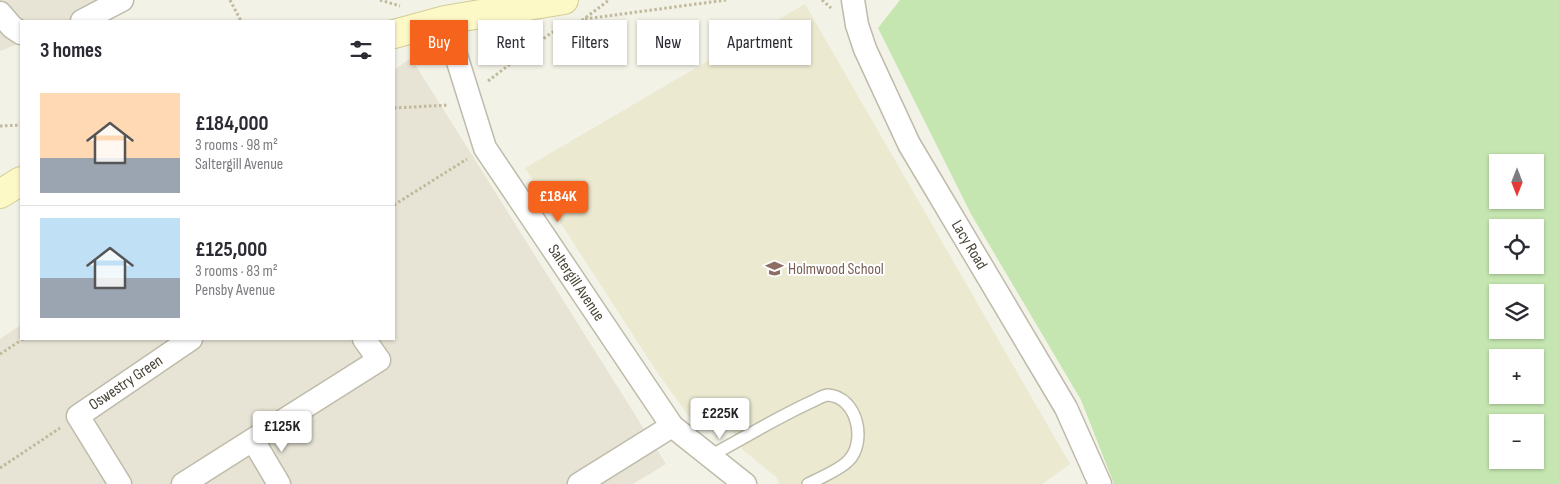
<!DOCTYPE html>
<html lang="en">
<head>
<meta charset="utf-8">
<style>
  :root { --surface:#fff; --page:#f2f2f3; --text:#2b2b33; --muted:#7c7c81; --line:#e1e1e2; --accent:#f5631d }
  body { margin:0; font-family:"Sofia Sans Condensed",sans-serif; background:var(--page); color:var(--text); height:100vh; display:flex; flex-direction:column; font-size:19px; white-space:nowrap }
  * { box-sizing:border-box; margin:0 }
  p { font-size:16px; color:var(--muted) }
  .icon { flex:none; width:28px; height:28px; fill:none; stroke:currentColor; stroke-width:2; stroke-linecap:round; stroke-linejoin:round }
  .map { position:relative; flex:1; overflow:hidden }
  .panel { position:absolute; left:20px; top:20px; width:375px; height:320px; display:flex; flex-direction:column; background:var(--surface); border-radius:0px; box-shadow:0 1px 4px #0004 }
  .panel>* { flex:none }
  .guide { position:absolute; left:410px; top:20px; width:475px; height:45px; display:flex; gap:10px }
  .needle { width:32px; rotate:180deg }
  .buttons { position:absolute; left:1489px; top:154px; display:grid; gap:10px }
  .buttons a { display:grid; place-items:center; width:55px; height:55px; border-radius:0px; background:var(--surface); box-shadow:0 1px 4px #0004; font-size:25px }
  .price { position:absolute; translate:-50% -42px; padding:0 11px; border-radius:5px; background:#fff; color:#222; font-size:16px; line-height:32px; filter:drop-shadow(0 1px 2px #0008) }
  .price::after { content:''; position:absolute; left:50%; top:30px; width:15px; height:11px; margin-left:-8px; background:inherit; clip-path:polygon(0 0,100% 0,50% 100%) }
  .price.current { background:var(--accent); color:#fff }
  ul { padding:0; list-style:none }
  li { display:flex; align-items:center; gap:15px; height:125px; padding:0 20px }
  li+li { border-top:1px solid var(--line) }
  li span { display:grid; place-items:center; flex:none; width:140px; height:100px; border-radius:0px; color:#555 }
  li>.icon { margin-inline-start:auto }
  span .icon { width:60px; height:60px; fill:#fffc; stroke-width:1 }
  li b { font-size:21px }
  h2 { display:flex; justify-content:space-between; align-items:center; height:60px; padding:0 20px; font-size:21px }
  .pill { padding:0 18px; border-radius:0px; background:var(--surface); box-shadow:0 1px 4px #0004; font-size:18px; line-height:45px }
  .pill.current { background:var(--accent); color:#fff }
  .map>svg:first-child { display:block }
  .residential { fill:#e7e4d5 }
  .education { fill:#ece9d1 }
  .green { fill:#c5e6b1; fill-rule:evenodd }
  .lines { fill:none; stroke-linecap:round; stroke-linejoin:round }
  .service-casing { stroke:#bebbaa; stroke-width:14 }
  .minor-casing { stroke:#bebbaa; stroke-width:25 }
  .secondary-casing { stroke:#d2cd98; stroke-width:30 }
  .path { stroke:#c0b99b; stroke-width:3; stroke-dasharray:2.5 2.5; stroke-linecap:butt }
  .service { stroke:#fff; stroke-width:11 }
  .minor { stroke:#fff; stroke-width:22 }
  .secondary { stroke:#fdf9c7; stroke-width:28 }
  .labels { text-anchor:middle; dominant-baseline:central; stroke-width:4; stroke-linejoin:round; paint-order:stroke }
  .street-label { font-size:16px; fill:#464336; stroke:#fff }
  .education-label { font-size:16px; fill:#785e54; stroke:#fff; text-anchor:start }
</style>
</head>
<body>
<div class="map">
<svg width="1559" height="484" viewBox="0 0 1559 484">
  <rect width="100%" height="100%" fill="#f3f2e7"/>
  <!-- residential -->
  <path class="residential" d="M0,0H133L77,21H21V43L0,51Z
    M411,58L666,464L633,484H0V339L21,325V339H394V70Z"/>
  <!-- education -->
  <path class="education" d="M805,4L1070,464L1042,484H780L776,477L743,450L717,404L690,418L655,369L525,168Z"/>
  <!-- green -->
  <path class="green" d="M900,0H1559V484H1114L1081,400L971,214L878,28ZM1498,162H1535V200H1498ZM1498,228H1535V265H1498ZM1498,292H1535V330H1498ZM1498,358H1535V395H1498ZM1498,422H1535V460H1498Z"/>
  <g class="lines">
    <defs>
      <path id="service" d="M710,456C744,438 776,418 811,402C816,400 823,395 828,395C858,397 867,443 848,461C841,469 818,479 808,484"/>
      <path id="minor" d="M853,0L857,25L865,49L909,144L1066,408L1100,484
        M0,13L12,27L21,33
        M445,20L485,148L672,426L745,484
        M82,21L122,0
        M253,440L279,484
        M120,484L78,416L191,339
        M183,484L379,360L364,339
        M579,484L672,426"/>
      <path id="secondary" d="M394,34L445,20L564,0
        M0,194L21,181"/>
    </defs>
    <!-- service casing -->
    <use href="#service" class="service-casing"/>
    <!-- minor casing -->
    <use href="#minor" class="minor-casing"/>
    <!-- secondary casing -->
    <use href="#secondary" class="secondary-casing"/>
    <!-- path -->
    <path class="path" d="M230,0L241,21
      M380,0L400,6
      M822,0L831,8
      M585,19L726,0
      M577,22L584,19L609,0
      M488,81L551,33L567,26
      M394,108L449,105
      M0,126L21,125
      M394,205L467,159
      M0,354L23,339
      M0,468L60,428"/>
    <!-- service -->
    <use href="#service" class="service"/>
    <!-- minor -->
    <use href="#minor" class="minor"/>
    <!-- secondary -->
    <use href="#secondary" class="secondary"/>
  </g>
  <!-- icons -->
  <defs>
    <symbol id="school-bare" viewBox="-9 -9 18 18"><path d="M0-5L7-2L0 1L-7-2ZM-4 1L0 2.5L4 1V4Q0 6-4 4Z" fill="#8d6e63" stroke="#fff" stroke-width="2.5" paint-order="stroke"/></symbol>
  </defs>
  <g fill-rule="evenodd">
    <use href="#school-bare" x="762" y="256" width="25" height="25"/>
  </g>
  <g class="labels">
    <!-- street labels -->
    <g class="street-label">
      <text transform="translate(969 245) rotate(59)">Lacy Road</text>
      <text transform="translate(576 283) rotate(56)">Saltergill Avenue</text>
      <text transform="translate(126 383) rotate(-34)">Oswestry Green</text>
    </g>
    <!-- education labels -->
    <g class="education-label">
      <text x="788" y="269">Holmwood School</text>
    </g>
  </g>
</svg>
<div class="buttons">
<a><svg class="needle" viewBox="-14 -14 28 28"><path d="M0-13l5 13h-10z" fill="#e53935"/><path d="M0 13l5-13h-10z" fill="#7c7c81"/></svg></a>
<a><svg class="icon" aria-label="locate" viewBox="0 0 24 24"><circle cx="12" cy="12" r="6"/><path d="M12 2v4M12 18v4M2 12h4M18 12h4"/></svg></a>
<a><svg class="icon" aria-label="layers" viewBox="0 0 24 24"><path d="M12 4l9 5-9 5-9-5zM3 14l9 5 9-5"/></svg></a>
<a>+</a>
<a>−</a>
</div>
<b class="price current" style="left:558px;top:223px">£184K</b>
<b class="price" style="left:720px;top:440px">£225K</b>
<b class="price" style="left:282px;top:453px">£125K</b>
<div class="guide">
<a class="pill current">Buy</a>
<a class="pill">Rent</a>
<a class="pill">Filters</a>
<a class="pill">New</a>
<a class="pill">Apartment</a>
</div>
<section class="panel">
<h2>3 homes<svg class="icon" aria-label="filters" viewBox="0 0 24 24"><path d="M4 7h16M4 17h16"/><circle cx="9" cy="7" r="2"/><circle cx="15" cy="17" r="2"/></svg></h2>
<ul>
<li><span style="background:linear-gradient(#ffd9b3 65%,#9aa5b1 0)"><svg class="icon" aria-label="home" viewBox="0 0 24 24"><path d="M3 11l9-7 9 7M6 9v11h12V9"/></svg></span><div><b>£184,000</b><p>3 rooms · 98 m²</p><p>Saltergill Avenue</p></div></li>
<li><span style="background:linear-gradient(#bfe0f5 60%,#9aa5b1 0)"><svg class="icon" aria-label="home" viewBox="0 0 24 24"><path d="M3 11l9-7 9 7M6 9v11h12V9"/></svg></span><div><b>£125,000</b><p>3 rooms · 83 m²</p><p>Pensby Avenue</p></div></li>
</ul>
</section>
</div>
</body>
</html>
